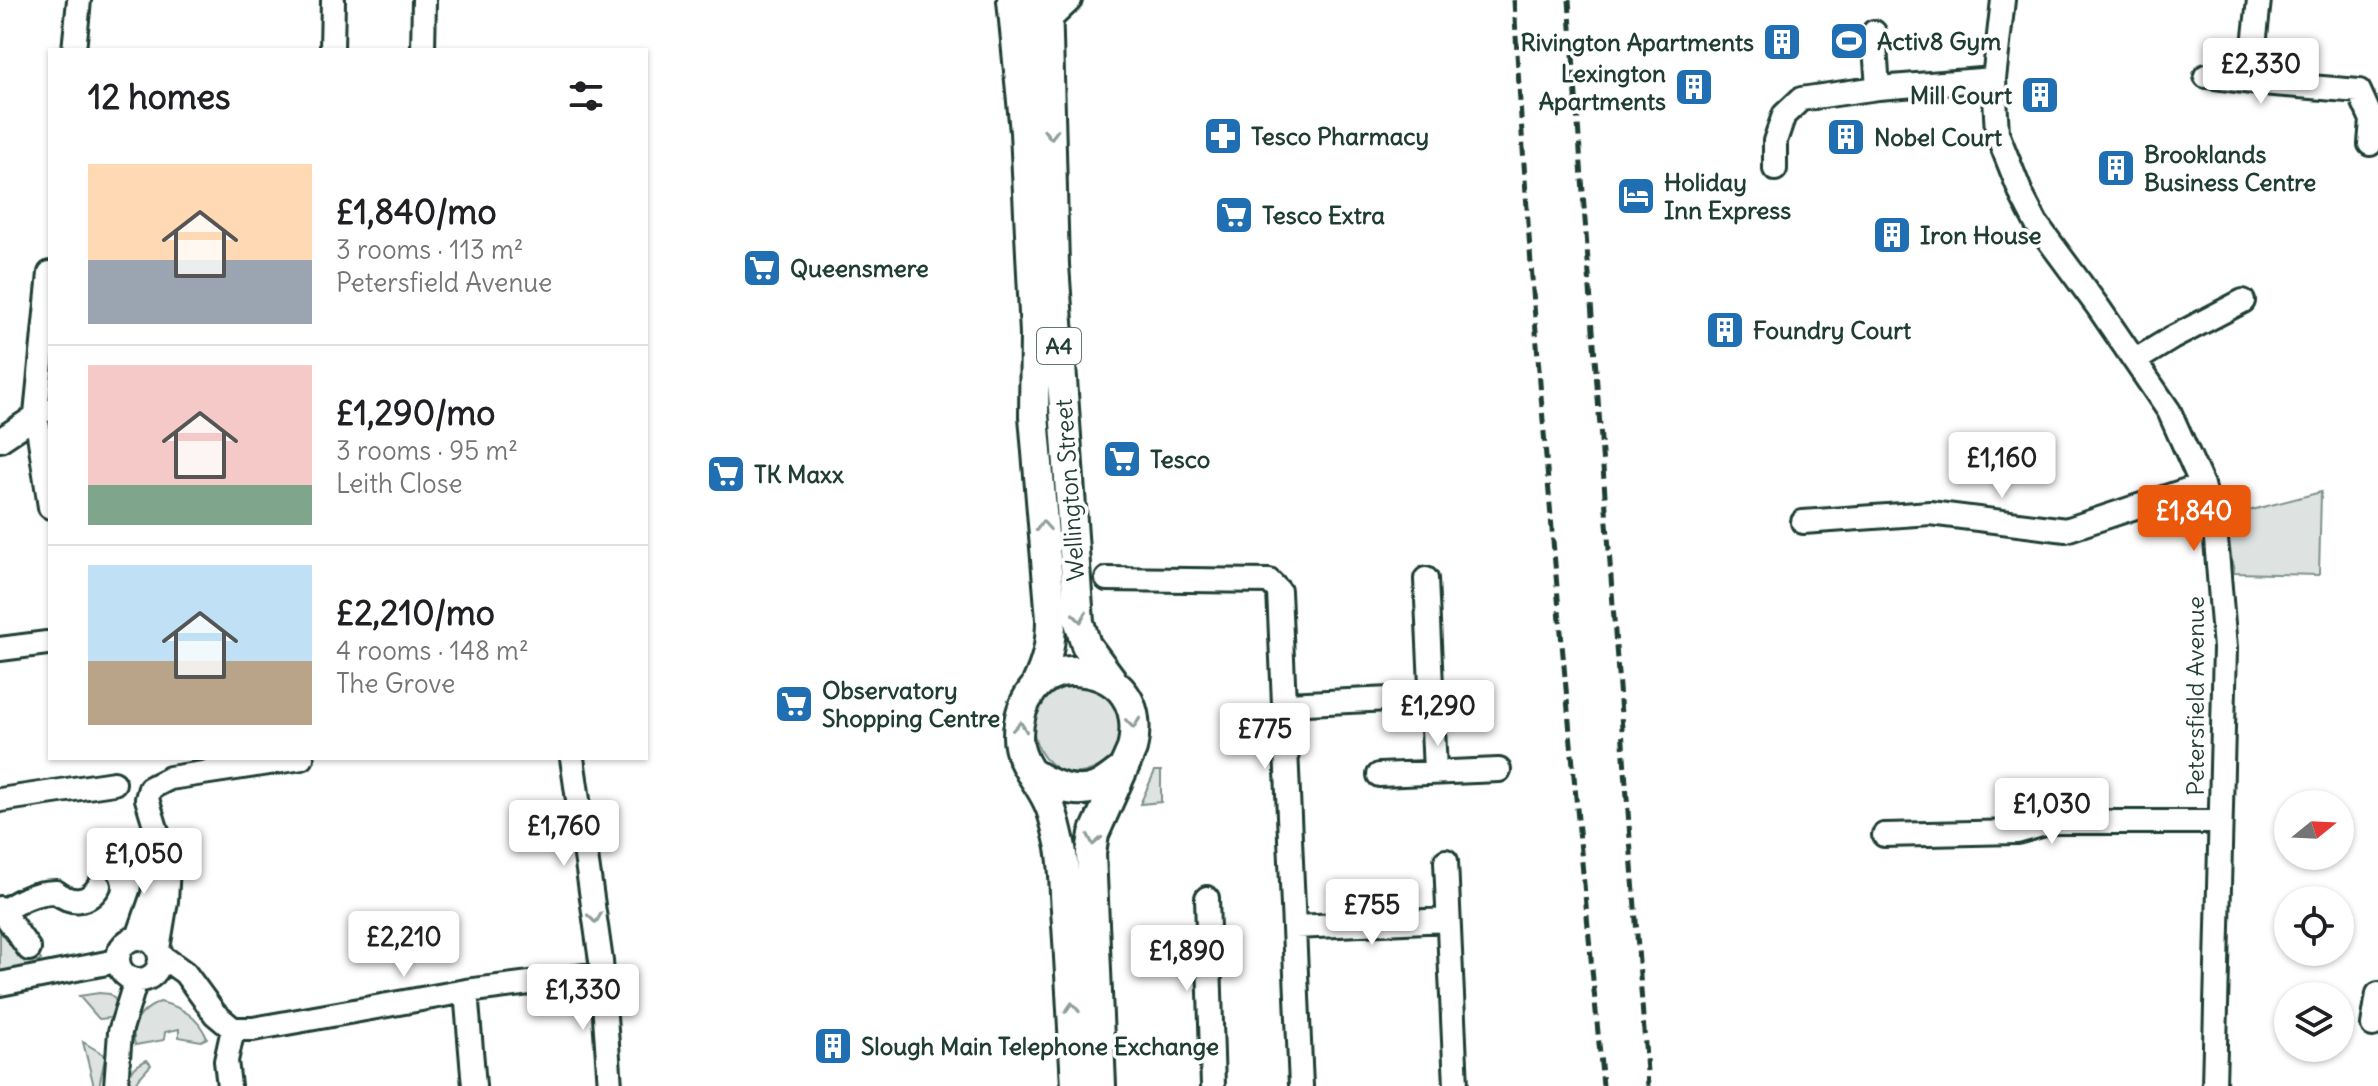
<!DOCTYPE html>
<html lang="en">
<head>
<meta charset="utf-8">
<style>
  :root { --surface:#fff; --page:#f2f2f2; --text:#202124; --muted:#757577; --line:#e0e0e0; --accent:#ea580c }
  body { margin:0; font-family:Delius,sans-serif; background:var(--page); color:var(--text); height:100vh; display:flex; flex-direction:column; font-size:30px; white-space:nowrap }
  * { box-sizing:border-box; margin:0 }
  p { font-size:26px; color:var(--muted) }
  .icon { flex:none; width:44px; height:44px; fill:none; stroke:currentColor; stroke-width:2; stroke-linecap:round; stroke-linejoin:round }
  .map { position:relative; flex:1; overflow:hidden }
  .sheet { position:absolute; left:48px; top:48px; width:600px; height:712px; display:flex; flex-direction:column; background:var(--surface); border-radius:0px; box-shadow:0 2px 6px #0004 }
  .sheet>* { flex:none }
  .needle { width:52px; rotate:72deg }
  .fabs { position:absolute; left:2274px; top:790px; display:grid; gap:16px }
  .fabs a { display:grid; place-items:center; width:80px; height:80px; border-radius:50%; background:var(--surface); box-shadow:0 2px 6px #0004; font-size:40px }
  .price { position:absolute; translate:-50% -68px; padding:0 18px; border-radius:8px; background:#fff; color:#222; font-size:26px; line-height:52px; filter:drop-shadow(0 2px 4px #0008) }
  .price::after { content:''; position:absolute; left:50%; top:48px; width:24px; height:18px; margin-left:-12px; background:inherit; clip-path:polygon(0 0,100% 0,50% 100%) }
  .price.active { background:var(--accent); color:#fff }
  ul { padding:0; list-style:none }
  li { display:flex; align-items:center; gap:24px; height:200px; padding:0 40px }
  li+li { border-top:2px solid var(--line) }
  li span { display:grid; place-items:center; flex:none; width:224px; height:160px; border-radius:0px; color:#555 }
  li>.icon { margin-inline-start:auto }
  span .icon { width:96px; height:96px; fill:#fffc; stroke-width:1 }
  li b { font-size:34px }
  h2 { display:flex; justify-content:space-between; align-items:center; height:96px; padding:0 40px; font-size:34px }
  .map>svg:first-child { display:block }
  .green { fill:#dee3e2; stroke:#7e908b; stroke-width:2 }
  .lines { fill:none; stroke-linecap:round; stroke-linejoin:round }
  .minor-casing { stroke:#1f3d34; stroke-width:28 }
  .major-casing { stroke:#1f3d34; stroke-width:34 }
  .minor { stroke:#fff; stroke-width:22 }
  .major { stroke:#fff; stroke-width:28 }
  .rail { stroke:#1f3d34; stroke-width:5; stroke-dasharray:12 6; stroke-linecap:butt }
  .oneway { stroke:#8f9e9a }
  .labels { text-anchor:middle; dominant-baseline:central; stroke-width:7; stroke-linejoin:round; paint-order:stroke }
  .shield { fill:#fff; stroke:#627771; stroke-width:2 }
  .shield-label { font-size:22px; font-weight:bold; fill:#1f3d34 }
  .poi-label { font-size:24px; font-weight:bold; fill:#1f3d34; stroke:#fff; text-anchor:start }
  .street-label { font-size:24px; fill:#1f3d34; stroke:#fff }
</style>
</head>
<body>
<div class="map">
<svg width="2378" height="1086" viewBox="0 0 2378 1086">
  <rect width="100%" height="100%" fill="#fff"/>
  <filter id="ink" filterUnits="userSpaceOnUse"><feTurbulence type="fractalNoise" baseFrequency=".0125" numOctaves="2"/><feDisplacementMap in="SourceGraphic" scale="16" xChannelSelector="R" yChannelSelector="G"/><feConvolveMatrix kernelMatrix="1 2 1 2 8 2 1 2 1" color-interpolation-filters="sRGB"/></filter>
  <g filter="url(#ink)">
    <!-- green -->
    <path class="green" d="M2321,492L2319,575L2234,573L2225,517Z
      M1074,684C1104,687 1130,711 1119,743C1115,755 1105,764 1094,769C1039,794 1001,700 1074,684Z
      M1155,771H1161V802L1140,804Z
      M0,927L16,948L38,955L41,960L27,969L0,974Z
      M99,993L110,994C119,1001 119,1011 110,1018L99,1019L79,996Z
      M160,1002C182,1007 198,1017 207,1038L201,1041L179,1037V1029L165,1032L164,1040L135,1045C130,1024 141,1010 160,1002Z
      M83,1042L103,1054L105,1058L99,1086H94Z
      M147,1060L151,1065L132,1086H123C128,1073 134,1066 147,1060Z"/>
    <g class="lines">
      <defs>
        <path id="minor" d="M2259,0L2250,82L2359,91L2372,120L2378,121
          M1048,21L1070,0
          M1874,32L1878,88
          M74,50L79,0
          M332,50L333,0
          M423,50L424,0
          M2206,76L2250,82
          M1994,79L1997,133L2022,196L2036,223L2098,307L2169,411L2202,485L2216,540L2225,648L2214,1086
          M1031,103L1034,56L1033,0
          M2370,144L2372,120
          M1775,169V141L1784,115L1801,99L1878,88L1994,79L2003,0
          M50,273L36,414L50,507
          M2136,360L2172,338L2243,301
          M0,440L45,410
          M1803,522L1930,513L2066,530L2202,485
          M1107,579L1269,581L1279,591L1301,1086
          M1426,579L1435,771
          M0,649L47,643
          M1286,704L1432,697
          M572,758L601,961L610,1086
          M1379,775L1499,770
          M0,800L114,783
          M1884,835L2017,832L2052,822H2220
          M1446,861L1456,1086
          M1207,898L1213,1086
          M0,908L29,949
          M3,911C20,900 35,892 56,892C71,904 88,904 99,886
          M1295,927L1448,920
          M138,937L153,894L156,871
          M118 959a21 21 0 1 1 42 0a21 21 0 1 1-42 0Z
          M158,949L166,901L168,868L147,799L150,788L170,778L302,758
          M160,955L185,973L215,1014L233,1029H253L466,991L601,974
          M0,984L117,961
          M466,991L474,1086
          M2373,1025L2378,994
          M116,1086L120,1032L136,980
          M229,1086L226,1061L233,1029"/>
        <path id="major" d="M1012,0L1025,132L1035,334L1034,416L1051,619C1051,645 1047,662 1036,685
          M1047,0L1054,265L1079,622L1086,645L1112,680
          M1030,772C1048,784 1075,796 1096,787C1106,783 1115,774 1123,769
          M1076,1086C1073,1027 1070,968 1066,909C1064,888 1065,864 1060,843C1057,830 1054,814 1048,802C1038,779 1018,763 1018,736C1018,703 1038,669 1074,671C1121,673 1142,705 1132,749L1094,834L1091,853L1101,1086"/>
      </defs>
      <!-- minor casing -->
      <use href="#minor" class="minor-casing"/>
      <!-- major casing -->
      <use href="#major" class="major-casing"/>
      <!-- minor -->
      <use href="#minor" class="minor"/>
      <!-- major -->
      <use href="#major" class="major"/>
      <!-- rail -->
      <path class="rail" d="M1514,0C1534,363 1569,724 1603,1086
        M1569,0L1648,1086"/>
    </g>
    <!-- one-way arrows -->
    <defs><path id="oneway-chevron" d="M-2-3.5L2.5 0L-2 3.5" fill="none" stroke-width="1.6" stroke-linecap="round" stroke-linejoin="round" transform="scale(2)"/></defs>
    <g class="oneway">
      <use href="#oneway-chevron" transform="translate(1051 134) rotate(89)"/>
      <use href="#oneway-chevron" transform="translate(1043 526) rotate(-94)"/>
      <use href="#oneway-chevron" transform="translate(1080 617) rotate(82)"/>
      <use href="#oneway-chevron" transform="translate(1133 723) rotate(84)"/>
      <use href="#oneway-chevron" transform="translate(1020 727) rotate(-84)"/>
      <use href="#oneway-chevron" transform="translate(1094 840) rotate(101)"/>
      <use href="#oneway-chevron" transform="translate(595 918) rotate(82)"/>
      <use href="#oneway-chevron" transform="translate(1072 1008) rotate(-93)"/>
    </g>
  </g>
  <!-- icons -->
  <defs>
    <symbol id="stadium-square" viewBox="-11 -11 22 22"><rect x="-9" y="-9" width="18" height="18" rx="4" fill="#1f6fb2" stroke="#fff"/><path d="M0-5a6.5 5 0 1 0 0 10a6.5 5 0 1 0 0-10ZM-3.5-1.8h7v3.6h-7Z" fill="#fff"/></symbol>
    <symbol id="building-square" viewBox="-11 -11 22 22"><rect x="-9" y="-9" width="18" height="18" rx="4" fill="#1f6fb2" stroke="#fff"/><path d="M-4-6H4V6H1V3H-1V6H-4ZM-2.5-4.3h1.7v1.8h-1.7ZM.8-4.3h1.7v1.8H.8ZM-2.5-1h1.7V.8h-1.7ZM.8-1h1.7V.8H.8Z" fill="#fff"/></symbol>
    <symbol id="pharmacy-square" viewBox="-11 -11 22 22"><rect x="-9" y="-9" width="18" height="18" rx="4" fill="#1f6fb2" stroke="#fff"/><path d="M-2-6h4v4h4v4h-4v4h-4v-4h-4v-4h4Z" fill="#fff"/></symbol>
    <symbol id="hotel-square" viewBox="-11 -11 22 22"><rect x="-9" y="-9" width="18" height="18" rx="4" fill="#1f6fb2" stroke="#fff"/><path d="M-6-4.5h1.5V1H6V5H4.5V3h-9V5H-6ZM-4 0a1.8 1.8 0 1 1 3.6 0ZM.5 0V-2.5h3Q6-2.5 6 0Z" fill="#fff"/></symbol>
    <symbol id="supermarket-square" viewBox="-11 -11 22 22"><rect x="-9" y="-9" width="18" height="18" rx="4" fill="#1f6fb2" stroke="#fff"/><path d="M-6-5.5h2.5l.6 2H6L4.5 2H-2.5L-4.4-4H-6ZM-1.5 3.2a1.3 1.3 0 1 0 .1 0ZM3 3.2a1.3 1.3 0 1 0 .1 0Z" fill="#fff"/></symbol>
  </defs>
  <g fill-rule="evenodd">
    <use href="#stadium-square" x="1827" y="19" width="44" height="44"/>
    <use href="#building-square" x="1760" y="20" width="44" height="44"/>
    <use href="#building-square" x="1672" y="65" width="44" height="44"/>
    <use href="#building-square" x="2018" y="73" width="44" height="44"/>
    <use href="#pharmacy-square" x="1201" y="114" width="44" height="44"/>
    <use href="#building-square" x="1824" y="115" width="44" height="44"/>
    <use href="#building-square" x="2094" y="146" width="44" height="44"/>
    <use href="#hotel-square" x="1614" y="174" width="44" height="44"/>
    <use href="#supermarket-square" x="1212" y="193" width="44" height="44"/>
    <use href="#building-square" x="1870" y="213" width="44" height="44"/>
    <use href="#supermarket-square" x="740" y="246" width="44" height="44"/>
    <use href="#building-square" x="1703" y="308" width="44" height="44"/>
    <use href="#supermarket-square" x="1100" y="437" width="44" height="44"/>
    <use href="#supermarket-square" x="704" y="452" width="44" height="44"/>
    <use href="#supermarket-square" x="772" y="682" width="44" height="44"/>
    <use href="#building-square" x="811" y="1024" width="44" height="44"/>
  </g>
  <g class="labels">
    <!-- shield labels -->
    <rect class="shield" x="1037" y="328" width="44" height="36" rx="6"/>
    <g class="shield-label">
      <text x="1059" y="346">A4</text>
    </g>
    <!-- poi labels -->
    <g class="poi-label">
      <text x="1877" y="41">Activ8 Gym</text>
      <text x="1754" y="42" text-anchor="end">Rivington Apartments</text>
      <text x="1666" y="73" text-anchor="end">Lexington<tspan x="1666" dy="28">Apartments</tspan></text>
      <text x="2012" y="95" text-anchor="end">Mill Court</text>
      <text x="1251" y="136">Tesco Pharmacy</text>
      <text x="1874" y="137">Nobel Court</text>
      <text x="2144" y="154">Brooklands<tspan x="2144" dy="28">Business Centre</tspan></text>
      <text x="1664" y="182">Holiday<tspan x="1664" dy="28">Inn Express</tspan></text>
      <text x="1262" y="215">Tesco Extra</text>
      <text x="1920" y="235">Iron House</text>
      <text x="790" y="268">Queensmere</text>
      <text x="1753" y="330">Foundry Court</text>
      <text x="1150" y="459">Tesco</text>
      <text x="754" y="474">TK Maxx</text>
      <text x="822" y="690">Observatory<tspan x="822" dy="28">Shopping Centre</tspan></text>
      <text x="861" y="1046">Slough Main Telephone Exchange</text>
    </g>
    <!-- street labels -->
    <g class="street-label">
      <text transform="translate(1069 490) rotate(-94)">Wellington Street</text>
      <text transform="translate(2195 696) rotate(-90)">Petersfield Avenue</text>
    </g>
  </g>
</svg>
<div class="fabs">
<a><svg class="needle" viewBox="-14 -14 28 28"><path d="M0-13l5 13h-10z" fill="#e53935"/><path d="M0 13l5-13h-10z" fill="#757577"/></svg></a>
<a><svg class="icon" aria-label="locate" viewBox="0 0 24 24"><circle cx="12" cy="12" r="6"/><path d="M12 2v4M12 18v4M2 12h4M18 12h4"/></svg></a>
<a><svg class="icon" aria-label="layers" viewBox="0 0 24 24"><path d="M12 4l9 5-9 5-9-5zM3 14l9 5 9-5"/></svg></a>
</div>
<b class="price" style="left:2261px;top:106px">£2,330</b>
<b class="price" style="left:2002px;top:500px">£1,160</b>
<b class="price active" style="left:2194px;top:553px">£1,840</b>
<b class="price" style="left:1438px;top:748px">£1,290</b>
<b class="price" style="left:1265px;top:771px">£775</b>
<b class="price" style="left:2052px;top:846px">£1,030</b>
<b class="price" style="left:564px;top:868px">£1,760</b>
<b class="price" style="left:144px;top:896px">£1,050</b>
<b class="price" style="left:1372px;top:947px">£755</b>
<b class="price" style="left:404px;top:979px">£2,210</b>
<b class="price" style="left:1187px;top:993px">£1,890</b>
<b class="price" style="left:583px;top:1032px">£1,330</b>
<section class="sheet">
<h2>12 homes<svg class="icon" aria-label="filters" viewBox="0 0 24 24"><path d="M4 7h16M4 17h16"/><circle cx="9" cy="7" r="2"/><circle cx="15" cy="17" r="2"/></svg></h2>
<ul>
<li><span style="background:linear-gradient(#ffd9b3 60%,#9aa5b1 0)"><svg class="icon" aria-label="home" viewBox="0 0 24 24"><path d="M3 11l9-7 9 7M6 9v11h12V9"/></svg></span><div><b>£1,840/mo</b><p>3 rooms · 113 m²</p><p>Petersfield Avenue</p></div></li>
<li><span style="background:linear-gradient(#f6c9c9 75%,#7fa58c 0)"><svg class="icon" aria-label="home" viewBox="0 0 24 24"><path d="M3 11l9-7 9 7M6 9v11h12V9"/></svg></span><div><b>£1,290/mo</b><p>3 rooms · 95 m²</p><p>Leith Close</p></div></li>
<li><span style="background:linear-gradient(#bfe0f5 60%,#b9a48a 0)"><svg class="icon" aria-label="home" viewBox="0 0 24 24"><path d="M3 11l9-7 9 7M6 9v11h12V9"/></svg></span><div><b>£2,210/mo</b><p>4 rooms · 148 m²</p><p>The Grove</p></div></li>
</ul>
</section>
</div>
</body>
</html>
